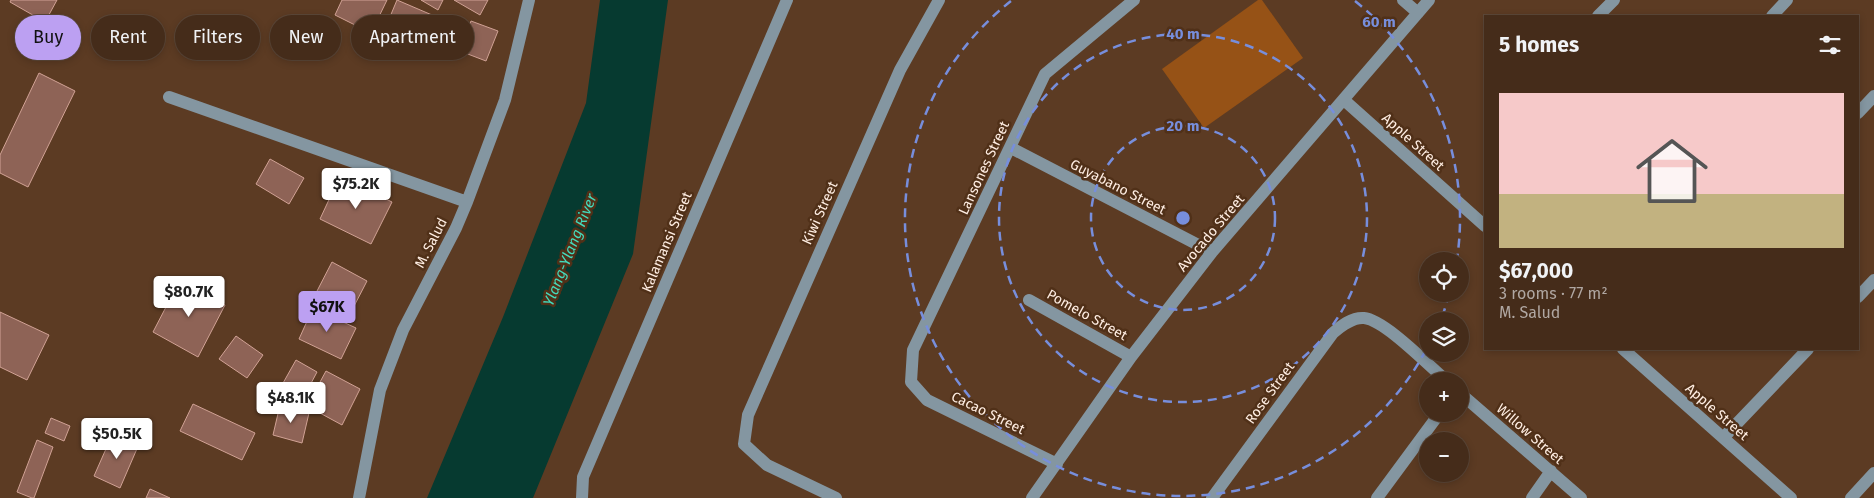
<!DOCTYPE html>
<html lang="en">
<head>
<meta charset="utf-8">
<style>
  :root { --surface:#452c1a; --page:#4f3827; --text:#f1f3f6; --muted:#b0a7a2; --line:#5d4839; --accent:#bca0f2 }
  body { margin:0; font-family:"Fira Sans",sans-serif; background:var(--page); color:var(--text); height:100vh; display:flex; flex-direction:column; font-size:19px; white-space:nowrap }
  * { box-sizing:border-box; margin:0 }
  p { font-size:16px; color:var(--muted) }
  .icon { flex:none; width:28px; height:28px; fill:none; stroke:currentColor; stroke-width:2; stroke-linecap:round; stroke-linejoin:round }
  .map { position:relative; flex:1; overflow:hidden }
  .side { position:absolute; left:1484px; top:15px; width:375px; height:335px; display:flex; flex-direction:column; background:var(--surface); border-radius:0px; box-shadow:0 2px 8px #0003,0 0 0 1px var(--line) }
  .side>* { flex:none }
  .banner { position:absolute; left:15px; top:15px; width:475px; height:45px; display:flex; gap:10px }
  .controls { position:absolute; left:1419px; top:252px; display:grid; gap:10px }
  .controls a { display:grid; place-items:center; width:50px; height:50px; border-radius:50%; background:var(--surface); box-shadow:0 2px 8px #0003,0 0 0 1px var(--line); font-size:25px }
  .price { position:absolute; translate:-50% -42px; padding:0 11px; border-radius:5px; background:#fff; color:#222; font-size:16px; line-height:32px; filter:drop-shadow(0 1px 2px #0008) }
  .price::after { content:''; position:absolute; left:50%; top:30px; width:15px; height:11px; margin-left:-8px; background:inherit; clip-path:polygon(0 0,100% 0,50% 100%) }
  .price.active { background:var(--accent); color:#111 }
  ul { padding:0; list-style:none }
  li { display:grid; align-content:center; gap:10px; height:265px; padding:0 15px }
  li span { display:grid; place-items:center; height:155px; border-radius:0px; color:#555 }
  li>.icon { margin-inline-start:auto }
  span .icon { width:90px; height:90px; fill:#fffc; stroke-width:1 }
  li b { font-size:21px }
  h2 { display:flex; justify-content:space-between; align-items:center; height:60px; padding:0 15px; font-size:21px }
  .tag { padding:0 18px; border-radius:22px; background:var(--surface); box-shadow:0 2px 8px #0003,0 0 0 1px var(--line); font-size:18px; line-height:45px }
  .tag.active { background:var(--accent); color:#111 }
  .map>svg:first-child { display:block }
  .green { fill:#965216 }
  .water { fill:#063a30 }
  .building { fill:#8e6356; stroke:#d1a295 }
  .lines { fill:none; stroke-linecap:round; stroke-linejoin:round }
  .minor { stroke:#8496a1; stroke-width:12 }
  .ring { fill:none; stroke:#778edc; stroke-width:2.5; stroke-dasharray:9 6 }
  .labels { text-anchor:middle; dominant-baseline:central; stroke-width:5; stroke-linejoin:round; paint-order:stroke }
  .street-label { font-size:14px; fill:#ffeee3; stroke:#503018 }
  .water-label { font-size:15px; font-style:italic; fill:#43dbbd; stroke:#503018 }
  .centre { fill:#778edc; stroke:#503018; stroke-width:2.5 }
  .ring-label { font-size:15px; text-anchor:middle; font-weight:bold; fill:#778edc; stroke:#503018; stroke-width:5; stroke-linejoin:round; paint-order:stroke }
</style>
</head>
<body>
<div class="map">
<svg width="1874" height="498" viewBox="0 0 1874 498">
  <rect width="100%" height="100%" fill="#5c3b23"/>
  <!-- green -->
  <path class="green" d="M1258,0H1262L1303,58L1204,128L1162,69Z"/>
  <!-- water -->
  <path class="water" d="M600,0H668L633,254L533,498H427L503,317L586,103Z"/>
  <!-- building -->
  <path class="building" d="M11,0H57L45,22L10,2Z
    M342,0H387L371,33L335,15Z
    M397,0L439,18L423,55L382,36Z
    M421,0H443L438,10Z
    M454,0H488L480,15Z
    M471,21L498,31L486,61L460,51Z
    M39,73L75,91L28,187L0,173V155Z
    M270,159L304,178L289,204L256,184Z
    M340,176L392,202L371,244L320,219Z
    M332,262L367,281L351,312L316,293Z
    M180,280L225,305L198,357L153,332Z
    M313,308L356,328L341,359L299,339Z
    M0,312L49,335L27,380L0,367Z
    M236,336L263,355L247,378L219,359Z
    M296,360L317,372L300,404L278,392Z
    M326,371L360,389L342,425L307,406Z
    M193,404L255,433L242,460L180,431Z
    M280,405L309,413L302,443L273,435Z
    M51,418L70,426L64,441L45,433Z
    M113,433L139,444L120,488L94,476Z
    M37,440L53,447L34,498H32L17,492Z
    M150,489L170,498H146Z"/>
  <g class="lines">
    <!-- minor -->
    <path class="minor" d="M1403,0L1418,13
      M1598,16L1614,0
      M1772,16L1787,0
      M169,97L467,202
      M1344,100L1485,226
      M1858,113L1874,96
      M1011,148L1212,252
      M1858,297L1874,280
      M1029,300L1131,357
      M1623,349L1791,498
      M1460,393L1581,498
      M1724,437L1808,349
      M1057,464L927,400L911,382L913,350L1045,74L1134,0
      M359,498L380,390L403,330L456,228L467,202L505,100L529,0
      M582,498L583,477L787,0
      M836,498L767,465L744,444L748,415L900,70L939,0
      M1032,498L1131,357L1212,252L1429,0
      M1212,498L1333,333C1341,326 1352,317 1364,318C1385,320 1429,366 1447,381
      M1377,498L1439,414
      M1532,498L1551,471
      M1851,498L1874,473"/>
  </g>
  <!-- distance rings -->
  <g class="ring">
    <circle cx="1183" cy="218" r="92"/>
    <circle cx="1183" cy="218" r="184"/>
    <path d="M1449 294A277 277 0 0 1 1441 320M1426 350A277 277 0 1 1 1011 1M1355 1A277 277 0 0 1 1457 259"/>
  </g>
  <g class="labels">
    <!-- street labels -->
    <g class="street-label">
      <text transform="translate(1413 142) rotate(42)">Apple Street</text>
      <text transform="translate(984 168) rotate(-65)">Lansones Street</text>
      <text transform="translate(1118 187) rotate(27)">Guyabano Street</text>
      <text transform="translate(820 213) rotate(-66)">Kiwi Street</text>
      <text transform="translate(1211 233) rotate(-50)">Avocado Street</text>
      <text transform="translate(667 242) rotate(-67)">Kalamansi Street</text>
      <text transform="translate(431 243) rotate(-63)">M. Salud</text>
      <text transform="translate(1087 315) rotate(29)">Pomelo Street</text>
      <text transform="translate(1270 393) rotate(-54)">Rose Street</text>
      <text transform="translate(1717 412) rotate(41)">Apple Street</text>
      <text transform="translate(988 413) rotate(26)">Cacao Street</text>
      <text transform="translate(1530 434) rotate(41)">Willow Street</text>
    </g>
    <!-- water labels -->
    <g class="water-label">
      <text transform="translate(570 250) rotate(-68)">Ylang-Ylang River</text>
    </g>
  </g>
  <circle cx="1183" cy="218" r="8" class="centre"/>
  <g class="ring-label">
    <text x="1379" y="27">60 m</text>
    <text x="1183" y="39">40 m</text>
    <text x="1183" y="131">20 m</text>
  </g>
</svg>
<div class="controls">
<a><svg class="icon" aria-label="locate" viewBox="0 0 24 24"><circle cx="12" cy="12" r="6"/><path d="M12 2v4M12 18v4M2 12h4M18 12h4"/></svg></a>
<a><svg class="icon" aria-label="layers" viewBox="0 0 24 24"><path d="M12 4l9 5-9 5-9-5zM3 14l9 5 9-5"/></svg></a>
<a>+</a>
<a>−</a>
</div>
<b class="price" style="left:356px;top:210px">$75.2K</b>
<b class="price" style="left:189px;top:318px">$80.7K</b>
<b class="price active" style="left:327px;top:333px">$67K</b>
<b class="price" style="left:291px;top:424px">$48.1K</b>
<b class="price" style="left:117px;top:460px">$50.5K</b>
<div class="banner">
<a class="tag active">Buy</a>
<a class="tag">Rent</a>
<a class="tag">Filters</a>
<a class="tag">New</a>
<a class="tag">Apartment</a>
</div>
<section class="side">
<h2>5 homes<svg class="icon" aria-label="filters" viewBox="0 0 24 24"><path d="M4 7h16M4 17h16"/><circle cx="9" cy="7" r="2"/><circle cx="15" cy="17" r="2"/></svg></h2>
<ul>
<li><span style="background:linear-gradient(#f6c9c9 65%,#c2b280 0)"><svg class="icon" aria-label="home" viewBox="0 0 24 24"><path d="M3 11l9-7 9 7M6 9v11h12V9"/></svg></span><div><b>$67,000</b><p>3 rooms · 77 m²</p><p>M. Salud</p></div></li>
</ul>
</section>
</div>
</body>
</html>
